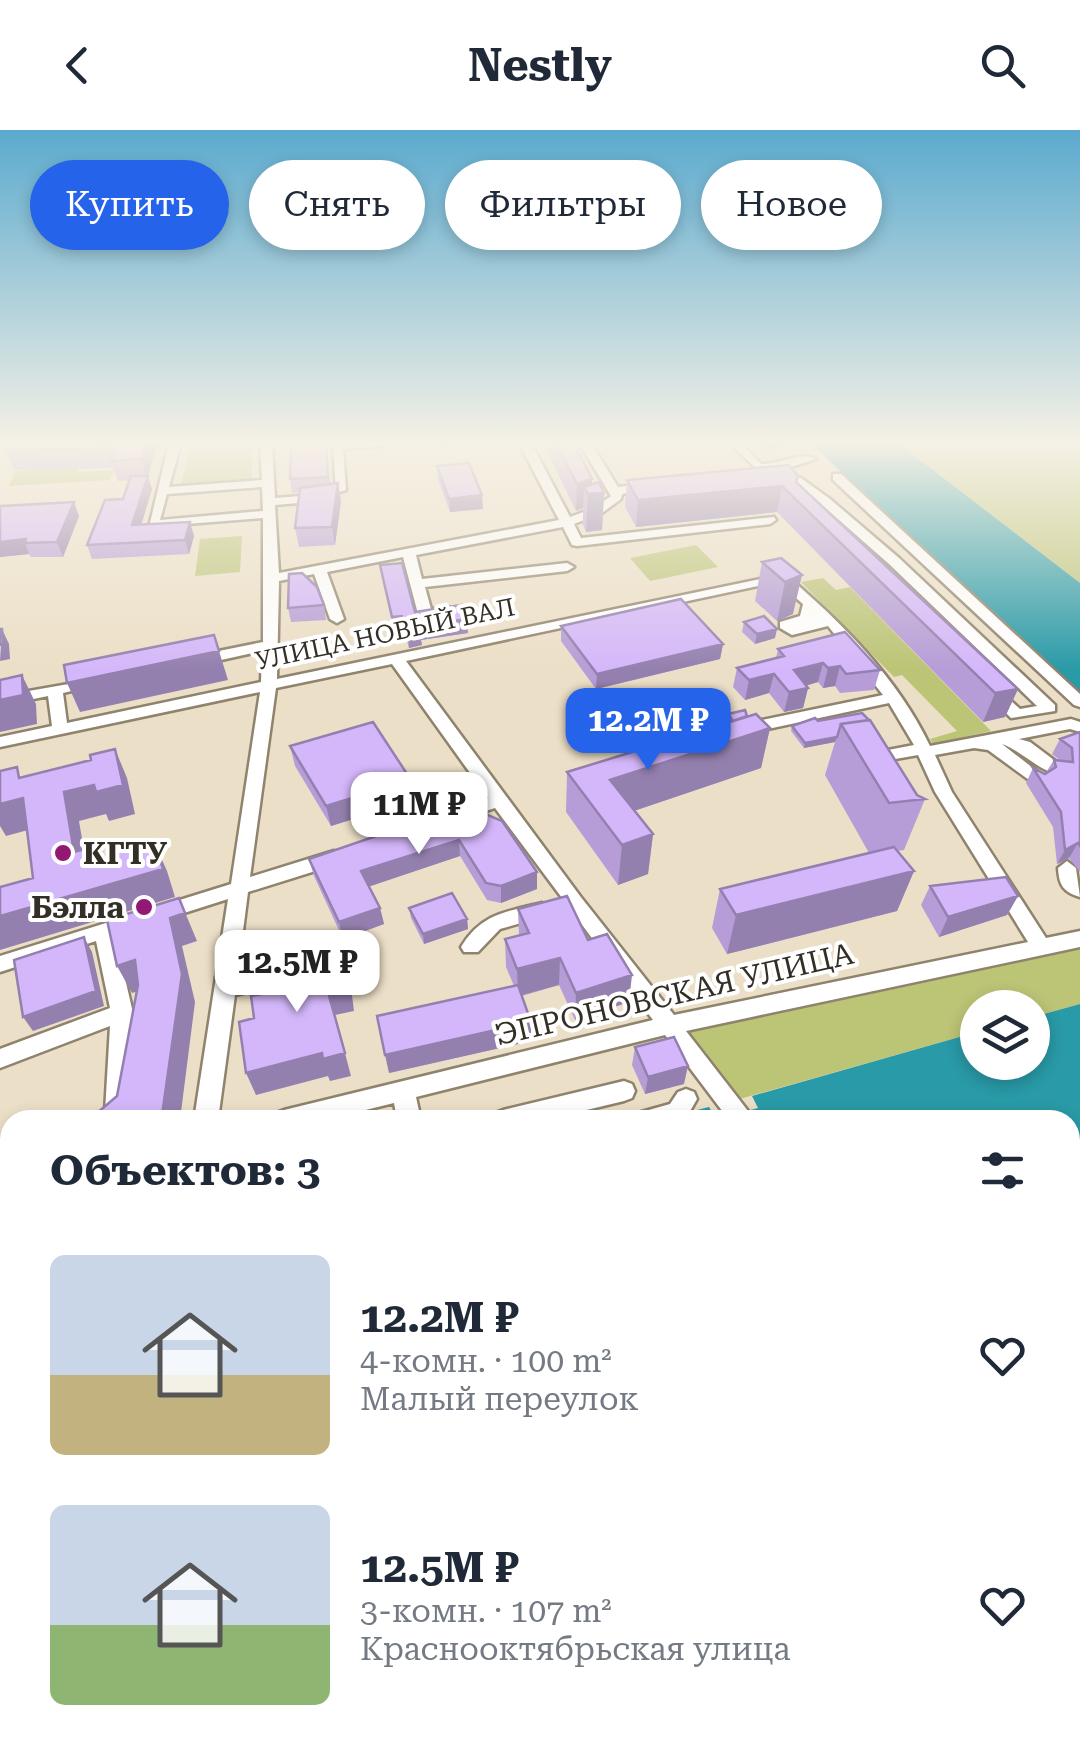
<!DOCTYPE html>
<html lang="ru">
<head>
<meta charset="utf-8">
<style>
  :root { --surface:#fff; --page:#f2f2f3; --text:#1f2937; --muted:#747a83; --accent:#2563eb }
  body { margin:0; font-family:"Roboto Serif",serif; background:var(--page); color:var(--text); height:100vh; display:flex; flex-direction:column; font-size:38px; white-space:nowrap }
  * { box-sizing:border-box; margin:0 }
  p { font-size:32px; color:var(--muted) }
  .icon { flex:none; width:55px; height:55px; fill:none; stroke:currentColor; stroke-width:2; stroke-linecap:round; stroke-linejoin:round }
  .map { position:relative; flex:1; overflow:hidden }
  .details { position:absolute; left:0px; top:980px; width:1080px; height:642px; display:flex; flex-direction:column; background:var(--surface); border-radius:30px 30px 0 0; box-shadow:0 5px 15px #0003 }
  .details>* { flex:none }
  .banner { position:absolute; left:30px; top:30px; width:1020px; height:90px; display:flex; gap:20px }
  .fabs { position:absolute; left:960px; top:860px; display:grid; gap:20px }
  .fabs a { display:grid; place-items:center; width:90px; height:90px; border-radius:50%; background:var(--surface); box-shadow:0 5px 15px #0003; font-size:50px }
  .price { position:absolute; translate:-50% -85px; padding:0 22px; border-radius:20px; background:#fff; color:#222; font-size:32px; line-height:65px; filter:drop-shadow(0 2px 5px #0008) }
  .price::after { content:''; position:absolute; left:50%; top:60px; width:30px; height:22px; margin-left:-15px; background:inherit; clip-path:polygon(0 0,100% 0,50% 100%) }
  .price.current { background:var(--accent); color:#fff }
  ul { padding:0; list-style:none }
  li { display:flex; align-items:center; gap:30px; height:250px; padding:0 50px }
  li span { display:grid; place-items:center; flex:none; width:280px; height:200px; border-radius:15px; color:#555 }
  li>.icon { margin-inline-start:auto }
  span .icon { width:120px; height:120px; fill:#fffc; stroke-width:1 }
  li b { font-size:42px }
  h2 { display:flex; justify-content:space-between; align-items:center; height:120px; padding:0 50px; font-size:42px }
  .chip { padding:0 35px; border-radius:45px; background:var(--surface); box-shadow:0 5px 15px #0003; font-size:35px; line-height:90px }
  .chip.current { background:var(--accent); color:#fff }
  header { display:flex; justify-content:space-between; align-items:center; height:130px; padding:0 50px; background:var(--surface); font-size:45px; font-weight:700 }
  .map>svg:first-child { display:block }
  .green { fill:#bcc476 }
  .water { fill:#299aa7 }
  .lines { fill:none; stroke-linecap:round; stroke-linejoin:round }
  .minor-casing { stroke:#8f836d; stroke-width:5 }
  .major-casing { stroke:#8f836d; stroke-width:5 }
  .minor { fill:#fff; fill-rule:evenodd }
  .major { fill:#fff; fill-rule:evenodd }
  .tram { stroke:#99907f; stroke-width:4 }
  .wall { fill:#b69dd7 }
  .shaded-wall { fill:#9480af }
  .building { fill:#d4b7fa; stroke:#9480af; stroke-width:2.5 }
  .poi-dot { fill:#921874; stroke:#fff; stroke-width:4 }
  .labels { text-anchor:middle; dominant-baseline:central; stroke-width:8; stroke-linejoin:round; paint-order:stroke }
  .far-street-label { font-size:25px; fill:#342f26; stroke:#fff }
  .poi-label { font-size:30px; font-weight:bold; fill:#342f26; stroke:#fff; text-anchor:start }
  .street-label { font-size:30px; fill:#342f26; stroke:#fff }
</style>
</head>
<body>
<header><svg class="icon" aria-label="back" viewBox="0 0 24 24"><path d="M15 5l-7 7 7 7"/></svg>Nestly<svg class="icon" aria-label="search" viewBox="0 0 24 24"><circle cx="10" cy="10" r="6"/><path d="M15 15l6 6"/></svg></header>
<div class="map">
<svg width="1080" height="1621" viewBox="0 0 1080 1621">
  <rect width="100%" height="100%" fill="#ecdfc7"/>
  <!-- green -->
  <path class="green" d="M191,313H252V350L181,354Z
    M898,313H1080V453Z
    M78,337V342L114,340L110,350L9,356L15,341Z
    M242,406L240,442L195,446L200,409Z
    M696,415L718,437L650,451L630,428Z
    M823,448L836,460L850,457L991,601L933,614L930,609L957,601L902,545L894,547L801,452Z
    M1080,815V874L1033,887L1032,878H978L977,902L729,972L671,895Z"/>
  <!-- water -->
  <path class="water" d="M811,313H898L1080,453V569L1026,524L835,342L840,341Z
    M1080,874V1093L1070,1096V990H658L709,977L716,989L758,978L752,966L977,902L978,932H1032L1033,887Z
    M10,1333V1612L130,1613L126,1621H0V1347Z"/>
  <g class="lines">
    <defs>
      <path id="minor" d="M169,313H181L169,357L262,350L260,313H272L275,368L326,364L328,367L322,371L275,375L279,443L559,390L519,313H531L570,387L594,378L611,366L579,313H591L618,357L651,353L657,357L622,364L621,369L602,383L574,394L581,408L774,387L776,390L770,394L577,416L572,415L563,397L416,425L422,449L567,433L574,437L567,441L425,457L431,479L448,477L455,481L425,488L418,484L403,427L327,442L344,489L337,493L330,489L314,444L279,451L277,549L785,444C842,493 897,547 930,616L1071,589L1080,592V602L1070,599L1019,609L1030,612L1062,636V644C1045,646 1022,621 1002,614L1042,645L1045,649L1042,653L1036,655L988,620L974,618L935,625L952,662L1046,808L1080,801V817L686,901L755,990H729L665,905L416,967L421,990H397L394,973L325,990H272L276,983L284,980L653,890L495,678L437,698L431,696L428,692L431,688L488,668L392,534L276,558L250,747L334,721L343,728L341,733L248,762L237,848L314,830L321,832L324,838L321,844L314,846L235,865L218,990H194L228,769L115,805L133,883L126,990H100L105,982L110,896L0,938V919L110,878L96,811L0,842V826L231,754L260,562L0,617V607L52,596L48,566L0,576V566L97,549V555L63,563L67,593L261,552L262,521L194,536L186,531L194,526L263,512V388L149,397ZM262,357L263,381L160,390L167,364ZM777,452L803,474L800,486L780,492V498L792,505L828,496L883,565L752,592V600L758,601L889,573L914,615L867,624L859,629L867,634L918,625L935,662L1028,812L674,885L580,766L406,531Z
        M387,313L381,316L343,319L346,360L336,363L333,314Z
        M729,313H741L761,334C779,335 799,321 816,329L778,341L758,340Z
        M773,343L801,348L830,369L899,428L1055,575V581L1011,588L985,562V556H995L1020,579L1037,576L889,434L822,375L793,354L769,350V344Z
        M833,344H841L1080,564V577L1074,575L833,350Z
        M1067,731L1076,738L1080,767C1063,762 1059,755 1058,738Z
        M542,773L552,780L549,785L500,799L478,822H464L461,817C482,783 506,782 542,773Z
        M624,951L632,954L635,961L632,968L624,971L545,990H491L495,983L503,980Z
        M686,959L694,962L697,969L685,990H634L638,983L670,974L678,962Z
        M10,1180V1212L0,1216V1184Z
        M1070,1377L1080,1381V1419L1070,1415Z"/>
      <path id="major" d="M1080,1432V1481L1070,1485V1437Z
        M1080,1515V1567L1070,1571V1520Z
        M941,1612H985L982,1621H938Z
        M998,1612H1043L1040,1621H995Z"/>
    </defs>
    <!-- minor casing -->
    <use href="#minor" class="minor-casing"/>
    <!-- major casing -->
    <use href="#major" class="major-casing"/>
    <!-- minor -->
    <use href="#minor" class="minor"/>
    <!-- major -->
    <use href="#major" class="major"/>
    <!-- tram -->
    <path class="tram" d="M1070,1500L1080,1486
      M989,1621L995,1612"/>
  </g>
  <!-- wall -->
  <path class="wall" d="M9,313H163L155,320L148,346L152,359L141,394L194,406L189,424L92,429L87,415L123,369L130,350L118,351L113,338L14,340L5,320Z
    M327,313L330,354L338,353L341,371L335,415L299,417L295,398L299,362L292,363L290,349Z
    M543,313H574L592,349V355L604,363L602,400L586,402L583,395V378L576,381Z
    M437,336L482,365L483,379L450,382L438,350Z
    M627,350L797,353L1018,559L1005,587L983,592L777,382L636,397L625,377Z
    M0,376L79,386L63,427H31L29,424L0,427Z
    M781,428L793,484L777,491L755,471L762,432Z
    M380,435L415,482L468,503L421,510L422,515L409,518L404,500L394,502Z
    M324,475L326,490L291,492L288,478Z
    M744,492L775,508L755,514L742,502Z
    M561,496L723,514L720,529L596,559L561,511Z
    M778,519L880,540L874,560L840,563L835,556L823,558L818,552L806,556L808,558L803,578L784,582L769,563L745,570L733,557L737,538L776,528Z
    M862,583L917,665L925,669L904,720L897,721L914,741L897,781L727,824L712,798L720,759L869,723L825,645L835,612L804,618L791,601L792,596Z
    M728,584L747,586L770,598L761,638L634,681L653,704L648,744L618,755L566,682L567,642L729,592L727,589Z
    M1080,602V742L1069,728L1057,734L1053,697L1026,653L1033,638L1045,644L1054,630L1061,631L1052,624L1060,609Z
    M290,616L414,670L331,696L295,636Z
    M455,685L537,742V759L501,773L487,770L460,726L369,756L380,778L384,794L343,809L314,746L309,729Z
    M930,756L1018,766L1007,785L939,807L921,775Z
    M409,778L467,789L468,799L424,814L411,788Z
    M518,779L588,810L629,872L575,890L559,855L522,866L531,911L389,943L514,856L506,837L505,809L519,805Z
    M635,917L684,954L645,964L632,935Z
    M1080,1114V1219L1070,1208V1116Z"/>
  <!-- shaded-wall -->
  <path class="shaded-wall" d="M145,313H163L155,320L148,346L152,359L137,409L132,395L147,349L141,329Z
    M435,313H450V317L436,318Z
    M763,313H812L762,320Z
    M592,349L591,364L604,363L602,400L586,402L588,364L584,357L583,378L576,381L577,354Z
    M338,353L341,371L335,415L332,397Z
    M782,356L777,382L636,397L638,370Z
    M482,365L483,379L450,382L449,369Z
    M74,372L79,386L63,427L57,412Z
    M190,392L194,406L189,424L185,410Z
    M26,409L25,413L29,424L0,427V412Z
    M802,445L793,484L777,491L785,452Z
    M402,486L404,500L394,502L392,487Z
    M467,489L468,503L421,510L422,515L409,518L408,503L419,496Z
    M2,499L9,514L10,529L0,531Z
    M777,499L775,508L755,514L757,504Z
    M723,514L720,529L596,559L597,544Z
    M219,521L228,550L80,582L67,553Z
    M823,533L818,552L789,560L794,540Z
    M840,536L835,556L823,558L828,538Z
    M774,544L769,563L745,570L749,550Z
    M22,545L36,574L37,594L0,602V570Z
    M808,558L803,578L784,582L789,562Z
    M1018,559L1005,587L983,592L995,563Z
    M770,598L761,638L607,690L610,650Z
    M837,607L835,612L804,618L805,613Z
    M115,619L127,648L135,684L109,691L106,684L79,691L89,750L74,722L64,662Z
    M411,650L414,670L331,696L326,676Z
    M23,668L39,697L6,706L0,696V674Z
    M653,704L648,744L618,755L622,715Z
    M459,710L460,726L365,758L361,741Z
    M154,712L167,741L175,767L0,820V786L102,727L100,715L114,744Z
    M1078,713L1069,728L1057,734L1065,720Z
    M914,741L897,781L727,824L736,785Z
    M537,742V759L501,773V756Z
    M1018,766L1007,785L939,807L948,787Z
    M179,768L197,811L182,816L195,872L180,990H157L170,788Z
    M380,778L384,794L343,809L339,792Z
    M467,789L468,799L424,814L423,804Z
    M84,807L92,822L104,876L33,901L23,887Z
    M343,818L349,842L354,881L335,885L351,946L330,951L328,946L256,965L246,943L322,923L328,862Z
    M560,828L559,855L518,866L517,839Z
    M135,830L150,858L132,863L117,836Z
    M632,845L629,872L575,890L576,863Z
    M531,892V911L389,943L385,925Z
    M688,936L684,954L645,964L648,947Z
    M10,1125V1168L2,1175L0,1173V1134Z
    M0,1262L10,1272V1307L0,1317Z
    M345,1612H361L353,1621H338Z"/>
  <!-- building -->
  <path class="building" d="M9,313H145L141,329L111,331L115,318L5,320Z
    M291,313H326L328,347L290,349Z
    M556,313H574L592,349L577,354Z
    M469,333L482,365L449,369L437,336Z
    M789,335L798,346L796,352L1018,559L995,563L782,356L638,370L627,350Z
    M131,346H148L132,395L190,392L185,410L87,415L105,370L123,369Z
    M599,352L604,363L588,364L584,357Z
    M338,353L332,397L295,398L300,358Z
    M74,372L57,412L25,413L26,409L0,412V376Z
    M781,428L802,445L785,452L762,432Z
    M402,433L415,482L462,475L467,489L419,496L420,501L408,503L402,486L392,487L380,435Z
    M302,443L317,457L324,475L288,478L289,444Z
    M681,469L723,514L597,544L561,496Z
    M764,486L777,499L757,504L744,492Z
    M0,499H2L3,514L0,515Z
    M845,502L880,540L846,544L840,536L828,538L823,533L794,540L808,558L789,562L774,544L749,550L737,538L784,526L778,519Z
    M214,505L219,521L67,553L64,535Z
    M22,545L23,565L0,570V550Z
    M745,580L747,586L733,591L728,584Z
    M862,583L869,590L841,594L837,607L805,613L792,596L815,588L818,591Z
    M756,584L770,598L610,650L653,704L622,715L567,642Z
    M870,590L917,665L925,669L889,673L841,594Z
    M373,592L411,650L326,676L290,616Z
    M1080,602V716L1078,713L1065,720L1061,682L1033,638L1045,644L1056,637L1054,630L1073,632L1072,618L1060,609Z
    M115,619L123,655L96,662L94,655L64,662L74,722L100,715L102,727L154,712L163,739L0,786V757L33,748L23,668L0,674V641L17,637L19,648L91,630L90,625Z
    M452,680L455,685L476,680L502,691L537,742L501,756L486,753L459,710L361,741L380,778L339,792L309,729Z
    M894,717L914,741L736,785L720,759Z
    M1006,747L1018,766L948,787L930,756Z
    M452,763L467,789L423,804L409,778Z
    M567,766L588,810L607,804L632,845L576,863L560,828L517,839L505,809L529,803L518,779Z
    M179,768L185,783L170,788L182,844L162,985L157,990H89L117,966L138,855L135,830L117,836L107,790Z
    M84,807L96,861L23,887L14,830Z
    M343,818L348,858L328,862L345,923L323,929L322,923L246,943L239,892L254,888L251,866L283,860L281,848L289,847L288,830Z
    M518,855L531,892L385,925L377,886Z
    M674,907L688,936L648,947L635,917Z
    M10,1058V1125L0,1134V1067Z
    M1080,1114V1171L1070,1160V1116Z
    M231,1612H345L338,1621H228Z
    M463,1612H554L560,1621H470Z
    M645,1612H755L746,1621H649Z"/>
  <!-- sky -->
  <linearGradient id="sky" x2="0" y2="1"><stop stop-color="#5baace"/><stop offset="0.58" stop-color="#f6f1e6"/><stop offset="1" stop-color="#f6f1e6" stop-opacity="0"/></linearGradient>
  <rect width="1080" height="540" fill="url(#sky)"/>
  <!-- markers -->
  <g class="poi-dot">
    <circle cx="63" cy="723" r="10"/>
    <circle cx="144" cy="777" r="10"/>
  </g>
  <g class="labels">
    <!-- far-street labels -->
    <g class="far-street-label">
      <text transform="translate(385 504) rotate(-12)">УЛИЦА НОВЫЙ ВАЛ</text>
    </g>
    <!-- poi labels -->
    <g class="poi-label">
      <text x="83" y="723">КГТУ</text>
      <text x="124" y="777" text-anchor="end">Бэлла</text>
    </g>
    <!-- street labels -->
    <g class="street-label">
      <text transform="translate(674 864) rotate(-13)">ЭПРОНОВСКАЯ УЛИЦА</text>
    </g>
  </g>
</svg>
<div class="fabs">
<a><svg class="icon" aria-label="layers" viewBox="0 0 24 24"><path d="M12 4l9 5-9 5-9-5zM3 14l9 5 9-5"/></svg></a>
</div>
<b class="price current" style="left:648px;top:643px">12.2M ₽</b>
<b class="price" style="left:419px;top:727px">11M ₽</b>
<b class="price" style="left:297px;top:885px">12.5M ₽</b>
<div class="banner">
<a class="chip current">Купить</a>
<a class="chip">Снять</a>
<a class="chip">Фильтры</a>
<a class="chip">Новое</a>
</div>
<section class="details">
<h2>Объектов: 3<svg class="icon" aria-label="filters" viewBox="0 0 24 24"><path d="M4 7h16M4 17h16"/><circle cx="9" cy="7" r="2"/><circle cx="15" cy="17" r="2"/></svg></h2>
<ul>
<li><span style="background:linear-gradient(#c9d6e8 60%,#c2b280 0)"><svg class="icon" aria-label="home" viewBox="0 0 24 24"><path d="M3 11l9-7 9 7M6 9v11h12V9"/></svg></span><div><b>12.2M ₽</b><p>4-комн. · 100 m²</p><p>Малый переулок</p></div><svg class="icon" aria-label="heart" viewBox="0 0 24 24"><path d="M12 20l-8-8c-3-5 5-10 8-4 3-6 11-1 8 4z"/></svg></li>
<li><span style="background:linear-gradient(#c9d6e8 60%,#8fb573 0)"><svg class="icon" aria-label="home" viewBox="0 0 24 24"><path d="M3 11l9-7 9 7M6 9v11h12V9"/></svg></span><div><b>12.5M ₽</b><p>3-комн. · 107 m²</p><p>Краснооктябрьская улица</p></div><svg class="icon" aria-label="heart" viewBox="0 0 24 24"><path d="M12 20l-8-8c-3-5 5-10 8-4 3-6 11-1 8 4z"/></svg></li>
</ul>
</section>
</div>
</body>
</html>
